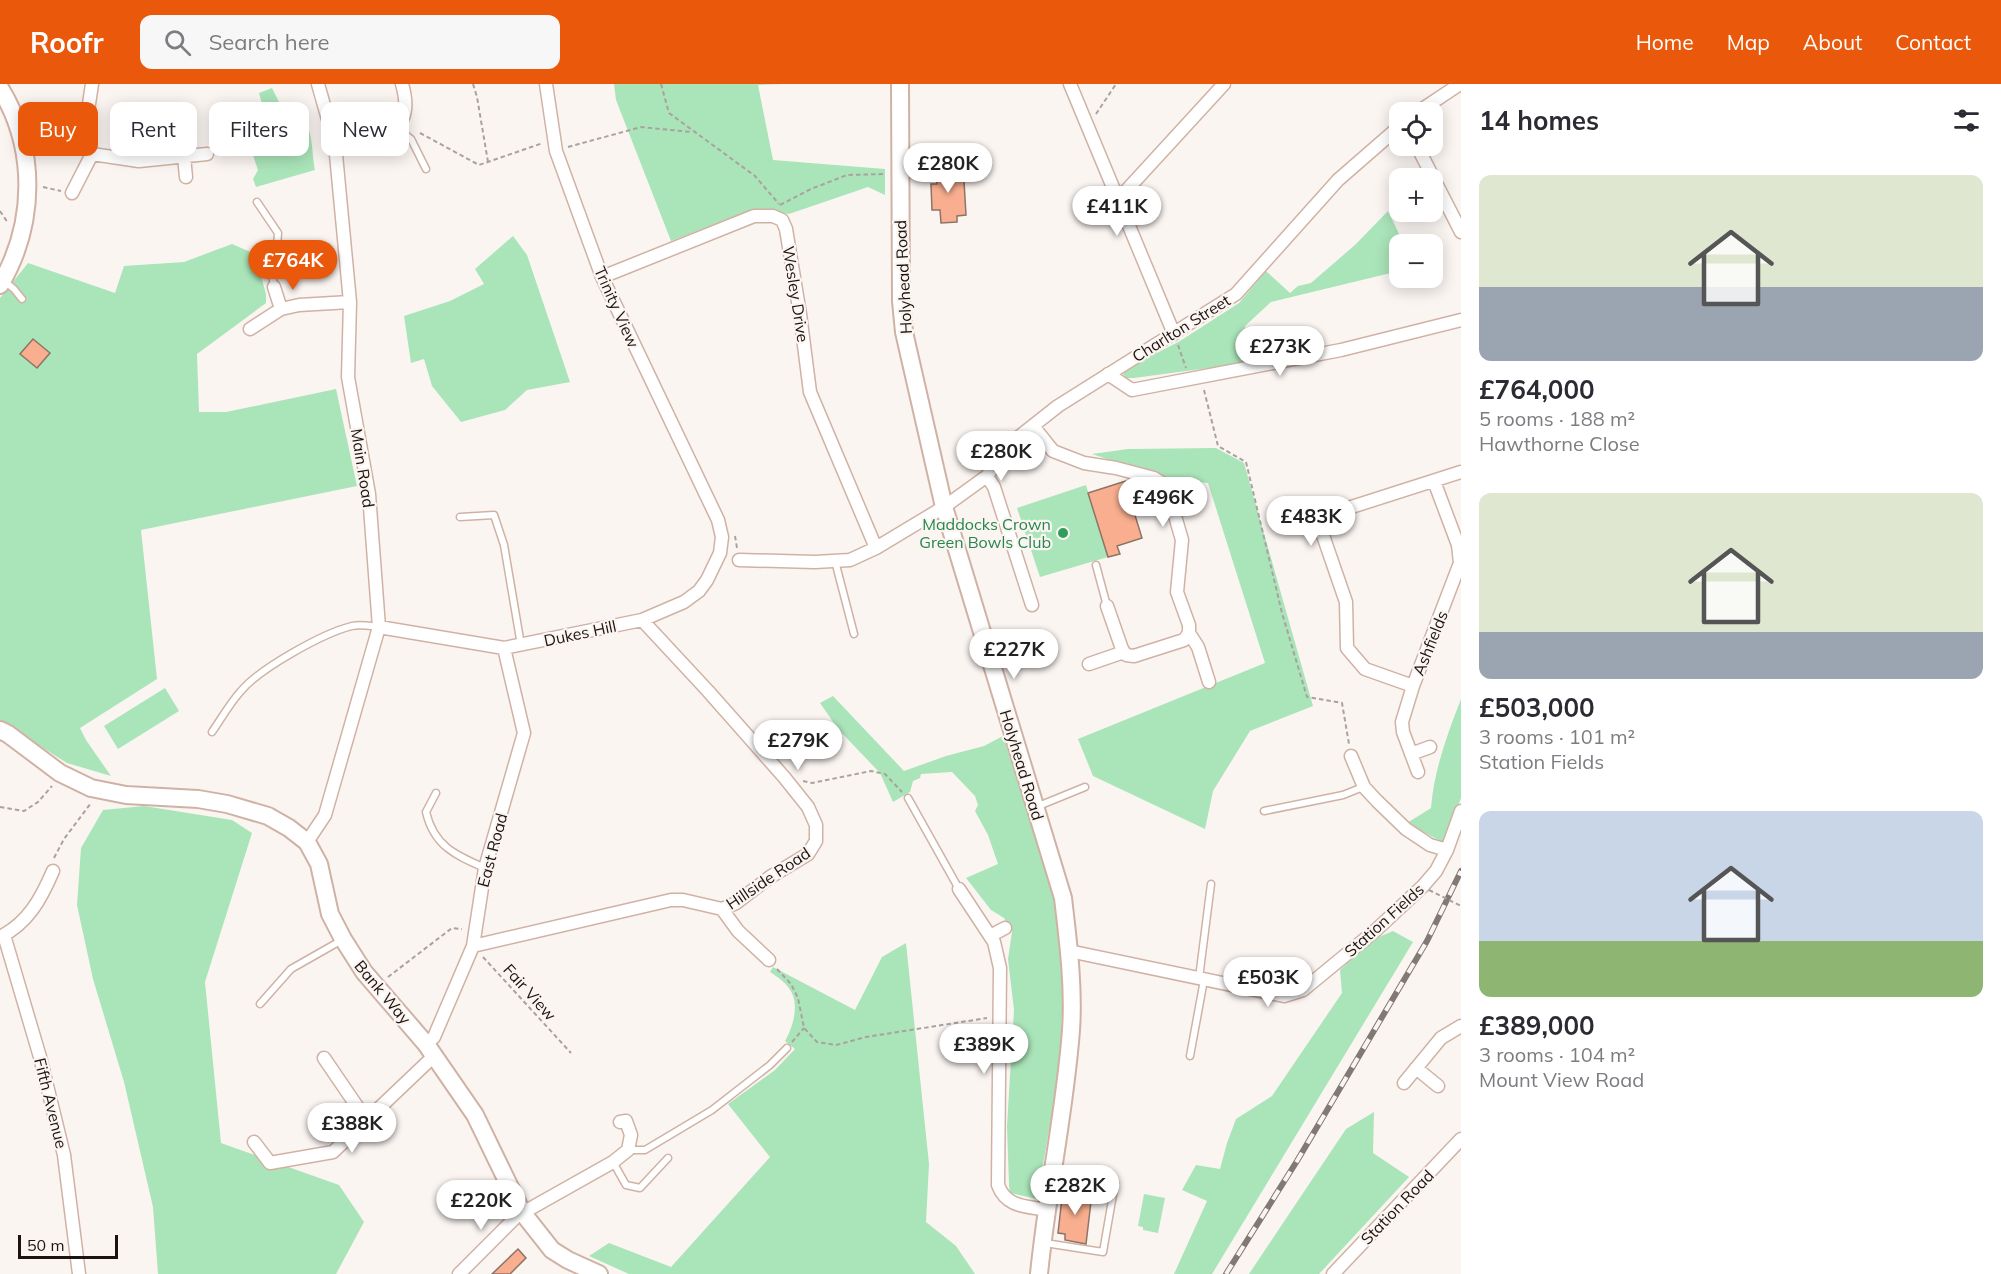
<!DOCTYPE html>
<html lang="en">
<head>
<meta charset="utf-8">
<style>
  :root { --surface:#fff; --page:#f7f7f7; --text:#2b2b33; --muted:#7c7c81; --accent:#ea580c }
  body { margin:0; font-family:Mulish,sans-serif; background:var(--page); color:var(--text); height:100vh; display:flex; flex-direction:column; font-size:22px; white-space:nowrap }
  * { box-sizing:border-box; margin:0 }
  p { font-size:20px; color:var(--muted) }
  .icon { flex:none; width:33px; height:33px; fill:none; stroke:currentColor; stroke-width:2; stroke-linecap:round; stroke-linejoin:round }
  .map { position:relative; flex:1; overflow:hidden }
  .details { display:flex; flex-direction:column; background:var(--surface); width:540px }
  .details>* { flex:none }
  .hud { position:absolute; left:18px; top:18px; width:570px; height:54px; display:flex; gap:12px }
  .tools { position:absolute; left:1389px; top:18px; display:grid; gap:12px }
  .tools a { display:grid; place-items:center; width:54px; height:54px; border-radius:12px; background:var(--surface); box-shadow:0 3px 15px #0003; font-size:30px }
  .scale { position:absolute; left:18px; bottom:15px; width:100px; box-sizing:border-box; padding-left:6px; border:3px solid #1d130e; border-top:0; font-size:16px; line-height:21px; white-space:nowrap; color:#1d130e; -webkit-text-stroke:4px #fbf5f2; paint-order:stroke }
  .price { position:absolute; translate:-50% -51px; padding:0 14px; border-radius:21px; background:#fff; color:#222; font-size:20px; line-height:39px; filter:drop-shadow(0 2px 3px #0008) }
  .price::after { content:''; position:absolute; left:50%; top:36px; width:18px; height:14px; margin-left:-9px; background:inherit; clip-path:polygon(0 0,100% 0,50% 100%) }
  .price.on { background:var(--accent); color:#fff }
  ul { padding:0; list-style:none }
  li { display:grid; align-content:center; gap:12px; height:318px; padding:0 18px }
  li span { display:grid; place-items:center; height:186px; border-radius:12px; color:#555 }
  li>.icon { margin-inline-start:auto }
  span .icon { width:108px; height:108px; fill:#fffc; stroke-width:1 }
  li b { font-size:26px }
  h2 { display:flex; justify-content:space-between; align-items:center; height:72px; padding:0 18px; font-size:26px }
  .tag { padding:0 21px; border-radius:12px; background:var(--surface); box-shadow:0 3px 15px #0003; font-size:21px; line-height:54px }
  .tag.on { background:var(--accent); color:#fff }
  header { display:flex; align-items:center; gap:36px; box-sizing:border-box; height:84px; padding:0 30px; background:var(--accent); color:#fff }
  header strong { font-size:28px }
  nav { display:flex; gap:33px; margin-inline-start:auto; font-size:21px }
  .search { width:420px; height:54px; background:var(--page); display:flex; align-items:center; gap:15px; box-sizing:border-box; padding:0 21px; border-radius:12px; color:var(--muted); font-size:22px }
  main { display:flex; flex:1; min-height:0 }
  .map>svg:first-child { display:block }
  .green { fill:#aae4b9 }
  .building { fill:#f9af8f; stroke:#8e7367; stroke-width:1.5 }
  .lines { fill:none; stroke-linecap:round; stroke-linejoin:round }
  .lane-casing { stroke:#d0b2a5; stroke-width:9 }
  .street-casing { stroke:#d0b2a5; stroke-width:15 }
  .secondary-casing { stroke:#d0b2a5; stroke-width:20 }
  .path { stroke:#aaa29f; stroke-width:2; stroke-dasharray:4.5 3; stroke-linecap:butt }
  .lane { stroke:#fff; stroke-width:6 }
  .street { stroke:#fff; stroke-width:12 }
  .secondary { stroke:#fff; stroke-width:16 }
  .rail-casing { stroke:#827975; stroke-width:6 }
  .rail { stroke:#fbf5f2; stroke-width:4; stroke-dasharray:11; stroke-linecap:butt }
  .path-bridge { stroke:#aaa29f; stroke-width:2; stroke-dasharray:4.5 3; stroke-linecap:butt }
  .leisure-dot { fill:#2e9e5b; stroke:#fbf5f2; stroke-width:2 }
  .labels { text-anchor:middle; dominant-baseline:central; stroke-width:4.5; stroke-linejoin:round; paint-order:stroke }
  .street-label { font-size:16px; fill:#1d130e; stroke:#fbf5f2 }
  .leisure-label { font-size:16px; fill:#27864d; stroke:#fbf5f2; text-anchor:end }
</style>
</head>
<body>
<header>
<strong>Roofr</strong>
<div class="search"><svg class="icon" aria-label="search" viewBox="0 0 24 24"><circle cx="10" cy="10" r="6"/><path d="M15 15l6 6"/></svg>Search here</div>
<nav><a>Home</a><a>Map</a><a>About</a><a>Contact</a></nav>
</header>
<main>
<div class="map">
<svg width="1461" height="1190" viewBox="0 0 1461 1190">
  <rect width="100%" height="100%" fill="#fbf5f2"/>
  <!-- green -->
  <path class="green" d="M614,0H784L758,1L773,76L885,85V111L868,103L789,130L755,125L671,157L616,16Z
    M272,4L282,24L291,21L296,41L308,43C313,57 312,71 315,86L256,103L253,95L258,86L249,60L251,34L265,31L259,9Z
    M1388,127L1404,160H1400L1399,187L1271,218L1245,242L1242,267L1246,279L1134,294H1126L1123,290L1124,286L1180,257L1239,219L1266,187L1290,209L1298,202L1311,199L1356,160Z
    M513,152L527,171L570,298L527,306L505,326L461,338L432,302L424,275L411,279L404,232L450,217L484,200L475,185Z
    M232,160L255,170L266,210V219L197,270L199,328H226L336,305L357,402L141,446L157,595L80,644L86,656L111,692L67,679L0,637V214L28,179L115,209L124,182L184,178Z
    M1216,364L1244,379L1313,622L1250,647L1213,707L1205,745L1093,692L1078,655L1265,579L1208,399L1168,395L1092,370L1128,365Z
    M1086,401L1108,473L1040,493L1017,424Z
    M165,604L179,627L118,665L104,642Z
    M833,612L904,687L946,672L984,662L1003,652L1049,791L1061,840L1063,903L1060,983L1037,1115L1010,1109L1009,1101L1007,1042L1014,926L1008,875L1012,848L1004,834L991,826L966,794L998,780L988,751L975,727L978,721L975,712L952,688L921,690L920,694L913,697L910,708L893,718L880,689L838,645L820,619Z
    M1461,615V714L1444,759L1407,739L1431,724C1434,686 1447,651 1461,615Z
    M144,722L232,736L252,749L205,898L221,1059L339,1101L364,1138L336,1190H158L153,1123L124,998L93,895L77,821L81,764L103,726Z
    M1393,847L1413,858L1212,1190H1174L1207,1117L1182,1106L1196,1081L1220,1085L1227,1059L1236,1035L1272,1012L1342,909L1340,886L1372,856Z
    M906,859L929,1080L926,1138L956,1162L975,1190H629L589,1172L609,1159L671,1183L770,1073L728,1020L775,986L795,965L785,957C793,943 801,918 788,903C784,897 776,892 770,888L773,883L855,926L882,873Z
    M1374,1028L1373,1069L1409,1093L1319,1190H1249L1346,1045Z
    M1144,1110L1165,1114L1158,1149L1143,1146V1143L1138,1142Z"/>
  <!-- building -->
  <path class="building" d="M956,79V97H964L966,131L957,132V138L941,139L940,126H932L931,100H937L936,80Z
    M33,255L50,269L37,284L20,270Z
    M1129,396L1135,413L1130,415L1142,454L1117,462L1120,470L1108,473L1088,409Z
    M1063,1105L1092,1109L1086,1160L1065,1156V1150L1058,1149Z
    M518,1165L526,1174L510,1190H492Z"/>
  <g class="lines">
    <defs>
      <path id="lane" d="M397,44L411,55L426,85
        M257,118L278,149L277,162L270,176L274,203
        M3,196L14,205L22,215
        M460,433L494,431L504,461L521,561
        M835,477L854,550
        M1096,481L1107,522
        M212,648C221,635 230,619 241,607C259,585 323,549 352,542C361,540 370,542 379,543
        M436,709L426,728C434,762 455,771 485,784
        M908,714L959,805
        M1036,723L1085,703
        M1264,727L1343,711L1363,703
        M1199,894L1211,800
        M260,920L291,885L342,856
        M1190,972L1204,896
        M628,1066H645L712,1026L770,981L787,964
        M613,1078L626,1101L640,1104L668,1074
        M1045,1159L1103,1168L1115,1099L1055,1084"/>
      <path id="street" d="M1070,0L1174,250
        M1418,28L1460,0
        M335,60C375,52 418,55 402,0
        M1417,62L1461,148
        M92,70L139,77L207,70
        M92,70L85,46L92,0
        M184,73L186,93
        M72,109L92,70
        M1116,113L1124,109L1224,0
        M602,193L754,132H773L782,136L786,145L800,230L810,308L876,464
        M274,203L281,225
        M250,245L281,225L299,221L350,218
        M1108,290L1132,306L1341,266L1461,236
        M1033,342L1053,367L1084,379L1116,384L1154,394L1162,399L1171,418L1182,456L1177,508L1189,541V549L1184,556L1134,572L1126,571L1122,565L1107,522
        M987,392L994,403L1032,521
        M739,476L815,478L850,476L876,464L944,423L987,392L1011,359L1058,322L1236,210L1338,96L1400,42
        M379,543L504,564L642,536L684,518L699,507L707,496L720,469L722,453L718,436L602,193L556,67L546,0
        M1189,549L1198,563L1209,598
        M1089,580L1124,568
        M1413,602L1365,585L1347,564L1346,518L1317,434L1461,388
        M1411,670L1430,663
        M1351,672L1364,703L1377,717L1406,745L1430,761L1447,766
        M1418,688L1403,648L1402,638L1413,602L1460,479L1458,461L1434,397
        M307,758L325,731L379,543L369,410L348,293L350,218L335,60L318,0
        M959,805L994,858L1000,884L998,1101C1006,1123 1025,1122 1047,1126
        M722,825L738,847L769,876
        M4,851L40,973L64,1071L79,1190
        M990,852L1005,844
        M0,853C28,839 41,815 53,787
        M473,862L671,816H683L722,825L736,819L770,793L808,770L816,757V741L808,723L784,693L708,607L642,536
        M1069,867L1284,912L1303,906L1376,846L1423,802L1436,787L1447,766L1461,727
        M426,960L434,953L473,862L485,784L524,649L504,564
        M324,974L367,1037
        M1416,984L1438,1002
        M1404,999L1441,954L1461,942
        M254,1058L270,1079L333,1068L435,971
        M459,1190L517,1132L613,1078L628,1066L631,1051L626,1037L620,1038
        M1333,1190L1461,1055"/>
      <path id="secondary" d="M900,0L901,217L904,248L944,423L1063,814C1068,857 1074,902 1071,946C1065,1028 1047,1108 1039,1190
        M0,4C37,64 36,140 0,201
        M0,646L8,650L60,689L91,704L126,711L198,715L227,720L268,732L289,744L307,758L319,780L330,830L343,855L364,888L426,960L475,1031L522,1128L552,1166L568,1176L599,1190"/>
    </defs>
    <!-- lane casing -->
    <use href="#lane" class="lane-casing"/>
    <!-- street casing -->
    <use href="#street" class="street-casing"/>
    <!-- secondary casing -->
    <use href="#secondary" class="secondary-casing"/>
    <!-- path -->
    <path class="path" d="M473,0L477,13L488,78
      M661,0L669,29L755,92L779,120
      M1096,30L1116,0
      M420,49L479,81L543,59
      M568,63L641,43L691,48
      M43,103L61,107
      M780,121L811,105L847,91L885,90
      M0,127L8,139
      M1178,261L1186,284
      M1204,306L1218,362L1246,378L1282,529L1307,613L1342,619L1349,660
      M735,452L737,464
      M803,697L812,699L871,687L885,690L902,708
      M0,723L24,727L38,718L52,702
      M54,774L64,755L91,719
      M483,873L571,969
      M777,885L791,900L798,914L804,944L817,958L836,961L866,953L987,934
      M388,893L452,844L462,845
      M792,958L804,944"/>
    <!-- lane -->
    <use href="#lane" class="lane"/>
    <!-- street -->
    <use href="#street" class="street"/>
    <!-- secondary -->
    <use href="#secondary" class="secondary"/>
    <defs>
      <path id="rail" d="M1226,1190L1297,1077L1427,857L1461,787"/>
    </defs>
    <!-- rail casing -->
    <use href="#rail" class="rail-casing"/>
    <!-- rail -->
    <use href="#rail" class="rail"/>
    <!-- path-bridge -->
    <path class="path-bridge" d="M1429,806L1461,822"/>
  </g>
  <!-- markers -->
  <circle class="leisure-dot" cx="1063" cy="449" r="6"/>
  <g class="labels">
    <!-- street labels -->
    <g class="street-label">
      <text transform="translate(903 193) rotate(-93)">Holyhead Road</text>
      <text transform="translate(796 210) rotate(81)">Wesley Drive</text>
      <text transform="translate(617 223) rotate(66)">Trinity View</text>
      <text transform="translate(1181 244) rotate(-32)">Charlton Street</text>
      <text transform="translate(363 384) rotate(81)">Main Road</text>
      <text transform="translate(580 549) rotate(-12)">Dukes Hill</text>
      <text transform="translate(1430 559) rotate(-68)">Ashfields</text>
      <text transform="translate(1022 681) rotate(73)">Holyhead Road</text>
      <text transform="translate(492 766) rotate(-75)">East Road</text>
      <text transform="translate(768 794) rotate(-34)">Hillside Road</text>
      <text transform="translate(1384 836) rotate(-42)">Station Fields</text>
      <text transform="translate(383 908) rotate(50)">Bank Way</text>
      <text transform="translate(530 908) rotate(48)">Fair View</text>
      <text transform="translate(51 1019) rotate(76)">Fifth Avenue</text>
      <text transform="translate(1397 1123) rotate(-46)">Station Road</text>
    </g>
    <!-- leisure labels -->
    <g class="leisure-label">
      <text x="1051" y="440">Maddocks Crown<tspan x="1051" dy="18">Green Bowls Club</tspan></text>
    </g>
  </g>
</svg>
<div class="tools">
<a><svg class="icon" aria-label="locate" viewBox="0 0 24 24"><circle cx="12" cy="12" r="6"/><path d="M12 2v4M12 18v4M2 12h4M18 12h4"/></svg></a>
<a>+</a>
<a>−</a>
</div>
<div class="scale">50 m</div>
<b class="price" style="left:948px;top:110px">£280K</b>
<b class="price" style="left:1117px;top:153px">£411K</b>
<b class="price on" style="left:293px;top:207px">£764K</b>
<b class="price" style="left:1280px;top:293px">£273K</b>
<b class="price" style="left:1001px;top:398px">£280K</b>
<b class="price" style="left:1163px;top:444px">£496K</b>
<b class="price" style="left:1311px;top:463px">£483K</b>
<b class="price" style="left:1014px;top:596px">£227K</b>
<b class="price" style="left:798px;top:687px">£279K</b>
<b class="price" style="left:1268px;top:924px">£503K</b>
<b class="price" style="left:984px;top:991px">£389K</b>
<b class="price" style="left:352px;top:1070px">£388K</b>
<b class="price" style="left:1075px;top:1132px">£282K</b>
<b class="price" style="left:481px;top:1147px">£220K</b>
<div class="hud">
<a class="tag on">Buy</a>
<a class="tag">Rent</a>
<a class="tag">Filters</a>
<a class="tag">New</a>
</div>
</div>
<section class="details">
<h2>14 homes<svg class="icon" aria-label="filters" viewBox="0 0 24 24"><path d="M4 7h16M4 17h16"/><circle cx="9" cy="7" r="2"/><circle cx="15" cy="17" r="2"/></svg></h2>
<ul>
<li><span style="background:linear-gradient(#dfe7d0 60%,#9aa5b1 0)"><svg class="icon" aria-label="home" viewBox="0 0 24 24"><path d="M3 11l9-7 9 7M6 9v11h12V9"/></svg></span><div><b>£764,000</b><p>5 rooms · 188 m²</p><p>Hawthorne Close</p></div></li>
<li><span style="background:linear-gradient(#dfe7d0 75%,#9aa5b1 0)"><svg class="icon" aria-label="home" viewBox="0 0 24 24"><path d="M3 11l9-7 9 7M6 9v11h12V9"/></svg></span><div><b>£503,000</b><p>3 rooms · 101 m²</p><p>Station Fields</p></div></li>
<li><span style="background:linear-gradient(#c9d6e8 70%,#8fb573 0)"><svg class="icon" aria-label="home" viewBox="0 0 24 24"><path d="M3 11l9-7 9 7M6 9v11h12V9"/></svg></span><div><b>£389,000</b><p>3 rooms · 104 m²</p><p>Mount View Road</p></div></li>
</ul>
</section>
</main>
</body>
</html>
